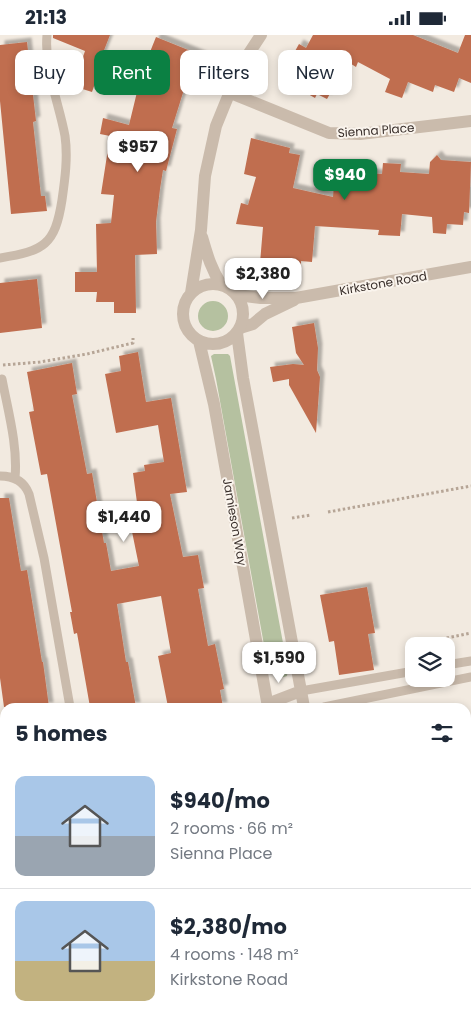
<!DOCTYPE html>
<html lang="en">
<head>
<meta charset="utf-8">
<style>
  :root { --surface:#fff; --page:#f2f2f3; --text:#1f2937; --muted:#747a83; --line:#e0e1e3; --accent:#0b8043 }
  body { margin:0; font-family:Poppins,sans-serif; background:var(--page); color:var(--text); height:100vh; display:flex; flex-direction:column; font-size:19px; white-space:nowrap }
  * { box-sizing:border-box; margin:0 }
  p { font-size:16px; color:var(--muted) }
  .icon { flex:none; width:28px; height:28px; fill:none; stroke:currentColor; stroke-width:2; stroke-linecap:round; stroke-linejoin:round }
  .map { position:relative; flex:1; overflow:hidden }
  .side { position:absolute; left:0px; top:668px; width:471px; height:321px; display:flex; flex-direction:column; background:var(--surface); border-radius:15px 15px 0 0; box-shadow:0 2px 8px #0003 }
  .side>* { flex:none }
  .top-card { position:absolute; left:15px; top:15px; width:441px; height:45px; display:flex; gap:10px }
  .buttons { position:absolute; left:405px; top:602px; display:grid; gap:10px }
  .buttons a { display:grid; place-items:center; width:50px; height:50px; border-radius:10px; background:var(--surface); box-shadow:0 2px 8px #0003; font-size:25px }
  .price { position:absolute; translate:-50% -42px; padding:0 11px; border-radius:10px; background:#fff; color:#222; font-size:16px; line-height:32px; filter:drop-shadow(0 1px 2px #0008) }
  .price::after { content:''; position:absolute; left:50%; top:30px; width:15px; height:11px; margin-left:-8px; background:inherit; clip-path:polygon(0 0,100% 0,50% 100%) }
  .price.on { background:var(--accent); color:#fff }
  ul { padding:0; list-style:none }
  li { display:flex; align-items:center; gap:15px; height:125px; padding:0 15px }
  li+li { border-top:1px solid var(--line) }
  li span { display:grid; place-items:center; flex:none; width:140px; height:100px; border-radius:10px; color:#555 }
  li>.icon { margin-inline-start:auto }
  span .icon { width:60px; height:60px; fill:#fffc; stroke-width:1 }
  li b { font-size:21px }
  h2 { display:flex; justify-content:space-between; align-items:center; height:60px; padding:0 15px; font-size:21px }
  .chip { padding:0 18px; border-radius:10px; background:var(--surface); box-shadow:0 2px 8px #0003; font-size:18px; line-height:45px }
  .chip.on { background:var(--accent); color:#fff }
  .status { display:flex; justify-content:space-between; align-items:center; height:35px; padding:0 25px; background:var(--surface); direction:ltr }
  .status svg { height:14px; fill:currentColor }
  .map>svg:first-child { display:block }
  .green { fill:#b5c1a0 }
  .building { fill:#c06e50; filter:url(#shadow) }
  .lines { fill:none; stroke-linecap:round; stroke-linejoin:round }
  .path { stroke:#b6a596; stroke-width:3; stroke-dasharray:2.5 2.5; stroke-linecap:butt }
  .service { stroke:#cabbac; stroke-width:9 }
  .minor { stroke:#cabbac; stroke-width:12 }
  .tertiary { stroke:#cabbac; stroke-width:12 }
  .secondary { stroke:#9e8a7e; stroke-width:12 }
  .labels { text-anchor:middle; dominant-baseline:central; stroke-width:4; stroke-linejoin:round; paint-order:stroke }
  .street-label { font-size:12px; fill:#392f2b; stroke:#faf4ed }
</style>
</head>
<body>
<div class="status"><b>21:13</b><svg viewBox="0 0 49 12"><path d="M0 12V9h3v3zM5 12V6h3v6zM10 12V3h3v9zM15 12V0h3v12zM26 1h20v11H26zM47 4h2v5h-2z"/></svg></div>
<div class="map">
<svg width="471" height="988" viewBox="0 0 471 988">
  <defs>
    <filter id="shadow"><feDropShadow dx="4.5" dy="-4.5" stdDeviation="1" flood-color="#0004"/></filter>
  </defs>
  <rect width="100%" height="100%" fill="#f2eae0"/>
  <!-- green -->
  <path class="green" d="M198 281a15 15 0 1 1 30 0a15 15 0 1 1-30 0Z
    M214,319H228L230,321L288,635L287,641C274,647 269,631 266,621L216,344L211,321Z
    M328,984H369L376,988H320Z"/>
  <!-- building -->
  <path class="building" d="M53,0H110L99,28H102L92,57L73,51L85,16L53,3Z
    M313,0H413L458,18L465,0H471V48L459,43L454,57L435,50L433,57L408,47L402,63L385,57L390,44L358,27L356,32L348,27L327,64L317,59L315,63L280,43L299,9L306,13Z
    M156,2L203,21L192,50L186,48L172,93L177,94L166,136L163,135L160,154L156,187L157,219L135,220L136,278H114V267H96L97,257H75V237H97L96,189L111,188L114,160L101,159L110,101L100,99L103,83L129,90L137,57L123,53L129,33L142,37Z
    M27,7L36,86L33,87L41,161H45L47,176L11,179L0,66V10Z
    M251,103L290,113L289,118L300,120L293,153L333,162L335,134L351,135V137L382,139L383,128L401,129L400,137L429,139L430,127L437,120L441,125L471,127L469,178L464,177L463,190L447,189L446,199L433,198L432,182L402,179L400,201L378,200L379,195L315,191L312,227L301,226V231L260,228L263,192L236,189L241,168L248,170L256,142L244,139Z
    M37,244L42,293L0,298V248Z
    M314,288L318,313L317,335L320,342L316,398L289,350V344L273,347L270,332L293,329L304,330L296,318L292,292Z
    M138,317L146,367L171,363L187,457L170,459L183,522L198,520L204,553L198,554L208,611L215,609L224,654L220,655L223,672H168L158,621L171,618L161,561L117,569L126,627H128L136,672H90L77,598L74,599L70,577H72L47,439L41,440L29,377L34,376L27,337L72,328L77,359L72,360L87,439L92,438L104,508H106L111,536L139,531L128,477L138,475L133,438L145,436L144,430L164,427L158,390L116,398L105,339L121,336L119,321Z
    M0,463H9L21,536L27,535L42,627H43L49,672H4L0,643Z
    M367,552L375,598L368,599L374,635L339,640L334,606L329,607L320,560Z"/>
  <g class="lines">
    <!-- path -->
    <path class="path" d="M3,330L40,327L87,319L133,308V303
      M328,477L471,451
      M292,483L311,480
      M427,607L471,598
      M147,988H180
      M227,988H250"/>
    <!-- service -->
    <path class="service" d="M0,223C44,216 55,210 62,165C65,144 68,122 65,101C59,68 44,34 47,0
      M2,344C8,376 18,411 15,443
      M0,441C13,441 24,446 29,459L44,523L70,672
      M446,630L471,626
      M301,656L414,636
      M324,672L471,642
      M0,922H5"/>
    <!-- minor -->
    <path class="minor" d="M228,57L329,98L360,99L471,86
      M237,260L261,263H296L471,232
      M240,293L253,289L265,279L294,265"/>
    <!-- tertiary -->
    <path class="tertiary" d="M202,202C207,219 211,234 221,249
      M183 279a30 30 0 1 1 60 0a30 30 0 1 1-60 0Z
      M191,258L201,195L205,141L216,91L240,32L261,0
      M237,298L243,343L304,672
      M199,306L214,369L268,672
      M267,669L301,656"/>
    <!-- secondary -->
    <path class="secondary" d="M395,984L411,988
      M299,988L302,984"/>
  </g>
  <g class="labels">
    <!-- street labels -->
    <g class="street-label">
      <text transform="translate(376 95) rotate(-4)">Sienna Place</text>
      <text transform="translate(383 248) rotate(-10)">Kirkstone Road</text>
      <text transform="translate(235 487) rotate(80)">Jamieson Way</text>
    </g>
  </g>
</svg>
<div class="buttons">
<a><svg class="icon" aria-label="layers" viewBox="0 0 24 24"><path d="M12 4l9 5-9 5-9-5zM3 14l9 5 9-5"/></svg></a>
</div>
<b class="price" style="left:138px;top:138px">$957</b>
<b class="price on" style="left:345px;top:166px">$940</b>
<b class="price" style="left:263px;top:265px">$2,380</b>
<b class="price" style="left:124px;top:508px">$1,440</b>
<b class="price" style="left:279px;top:649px">$1,590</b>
<div class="top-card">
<a class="chip">Buy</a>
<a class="chip on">Rent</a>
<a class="chip">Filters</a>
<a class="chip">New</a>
</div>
<section class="side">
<h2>5 homes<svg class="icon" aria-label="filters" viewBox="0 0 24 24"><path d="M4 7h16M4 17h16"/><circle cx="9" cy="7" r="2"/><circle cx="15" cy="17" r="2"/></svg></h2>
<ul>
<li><span style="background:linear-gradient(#a9c7e8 60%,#9aa5b1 0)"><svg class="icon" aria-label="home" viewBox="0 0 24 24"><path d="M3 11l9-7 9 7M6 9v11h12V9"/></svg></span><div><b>$940/mo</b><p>2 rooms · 66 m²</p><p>Sienna Place</p></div></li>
<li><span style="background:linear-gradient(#a9c7e8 60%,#c2b280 0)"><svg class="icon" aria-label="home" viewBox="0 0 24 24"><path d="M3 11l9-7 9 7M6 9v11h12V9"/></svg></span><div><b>$2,380/mo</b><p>4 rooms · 148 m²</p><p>Kirkstone Road</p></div></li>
</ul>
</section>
</div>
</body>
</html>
